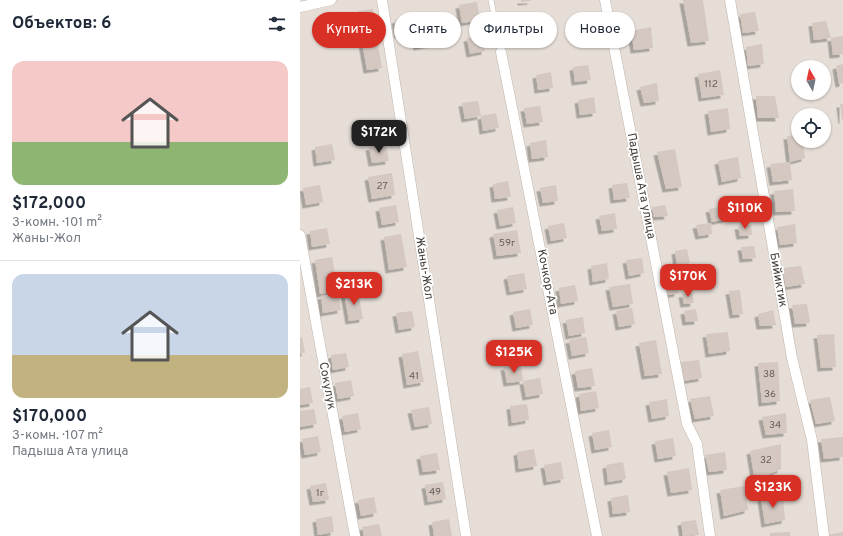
<!DOCTYPE html>
<html lang="ru">
<head>
<meta charset="utf-8">
<style>
  :root { --surface:#fff; --page:#f6f6f7; --text:#1f2937; --muted:#747a83; --line:#e0e1e3; --accent:#d93025 }
  body { margin:0; font-family:Overpass,sans-serif; background:var(--page); color:var(--text); height:100vh; display:flex; flex-direction:column; font-size:15px; white-space:nowrap }
  * { box-sizing:border-box; margin:0 }
  p { font-size:13px; color:var(--muted) }
  .icon { flex:none; width:22px; height:22px; fill:none; stroke:currentColor; stroke-width:2; stroke-linecap:round; stroke-linejoin:round }
  .map { position:relative; flex:1; overflow:hidden }
  .drawer { display:flex; flex-direction:column; background:var(--surface); width:300px }
  .drawer>* { flex:none }
  .banner { position:absolute; left:12px; top:12px; width:380px; height:36px; display:flex; gap:8px }
  .needle { width:26px; rotate:351deg }
  .tools { position:absolute; left:491px; top:60px; display:grid; gap:8px }
  .tools a { display:grid; place-items:center; width:40px; height:40px; border-radius:50%; background:var(--surface); box-shadow:0 1px 3px #0004; font-size:20px }
  .price { position:absolute; translate:-50% -34px; padding:0 9px; border-radius:8px; background:var(--accent); color:#fff; font-size:13px; line-height:26px; filter:drop-shadow(0 1px 2px #0008) }
  .price::after { content:''; position:absolute; left:50%; top:24px; width:12px; height:9px; margin-left:-6px; background:inherit; clip-path:polygon(0 0,100% 0,50% 100%) }
  .price.active { background:#222; color:#fff }
  ul { padding:0; list-style:none }
  li { display:grid; align-content:center; gap:8px; height:212px; padding:0 12px }
  li+li { border-top:1px solid var(--line) }
  li span { display:grid; place-items:center; height:124px; border-radius:12px; color:#555 }
  li>.icon { margin-inline-start:auto }
  span .icon { width:72px; height:72px; fill:#fffc; stroke-width:1 }
  li b { font-size:17px }
  h2 { display:flex; justify-content:space-between; align-items:center; height:48px; padding:0 12px; font-size:17px }
  .chip { padding:0 14px; border-radius:18px; background:var(--surface); box-shadow:0 1px 3px #0004; font-size:14px; line-height:36px }
  .chip.active { background:var(--accent); color:#fff }
  main { display:flex; flex:1; min-height:0 }
  .map>svg:first-child { display:block }
  .residential { fill:#e5ddd6; fill-rule:evenodd }
  .building { fill:#d4c8c1; filter:url(#shadow) }
  .lines { fill:none; stroke-linecap:round; stroke-linejoin:round }
  .lane-casing { stroke:#bfb5ae; stroke-width:6 }
  .street-casing { stroke:#bfb5ae; stroke-width:11 }
  .lane { stroke:#fff; stroke-width:5 }
  .street { stroke:#fff; stroke-width:10 }
  .labels { text-anchor:middle; dominant-baseline:central; stroke-width:3.5; stroke-linejoin:round; paint-order:stroke }
  .number-label { font-size:10px; fill:#675f5a }
  .street-label { font-size:12px; fill:#433c37; stroke:#fff }
</style>
</head>
<body>
<main>
<section class="drawer">
<h2>Объектов: 6<svg class="icon" aria-label="filters" viewBox="0 0 24 24"><path d="M4 7h16M4 17h16"/><circle cx="9" cy="7" r="2"/><circle cx="15" cy="17" r="2"/></svg></h2>
<ul>
<li><span style="background:linear-gradient(#f6c9c9 65%,#8fb573 0)"><svg class="icon" aria-label="home" viewBox="0 0 24 24"><path d="M3 11l9-7 9 7M6 9v11h12V9"/></svg></span><div><b>$172,000</b><p>3-комн. · 101 m²</p><p>Жаны-Жол</p></div></li>
<li><span style="background:linear-gradient(#c9d6e8 65%,#c2b280 0)"><svg class="icon" aria-label="home" viewBox="0 0 24 24"><path d="M3 11l9-7 9 7M6 9v11h12V9"/></svg></span><div><b>$170,000</b><p>3-комн. · 107 m²</p><p>Падыша Ата улица</p></div></li>
</ul>
</section>
<div class="map">
<svg width="543" height="536" viewBox="0 0 543 536">
  <defs>
    <filter id="shadow"><feDropShadow dx="-3.5" dy="3.5" stdDeviation="0" flood-color="#0004"/></filter>
  </defs>
  <rect width="100%" height="100%" fill="#f1ece7"/>
  <!-- residential -->
  <path class="residential" d="M0,0H543V536H0ZM498,67H524V93H498ZM498,115H524V141H498Z"/>
  <!-- building -->
  <path class="building" d="M221,0H231V1L221,2Z
    M383,0H403L409,41L391,43Z
    M177,2L180,20L162,23L159,5Z
    M73,9L75,23L60,25L58,11Z
    M455,12L459,31L443,33L440,14Z
    M110,17L113,32L98,35L95,20Z
    M326,17L331,31L316,34L313,18Z
    M219,20L221,35L206,37L203,22Z
    M526,21L531,38L514,40L512,23Z
    M351,27L353,48L334,50L331,31Z
    M130,29L132,44L117,47L114,32Z
    M183,36L185,51L170,54L167,38Z
    M543,36V54L533,55L531,38Z
    M77,40L82,68L67,70L62,42Z
    M462,44L464,64L448,66L446,47Z
    M543,64V83L539,84L536,66Z
    M288,65L291,80L275,82L273,67Z
    M420,70L424,95L402,98L398,74Z
    M251,72L253,88L238,90L236,75Z
    M357,83L359,101L344,103L340,87Z
    M456,96H475L479,118H458Z
    M294,97L296,113L280,115L278,100Z
    M178,101L181,116L165,119L162,103Z
    M540,104H543V120H542Z
    M240,106L243,122L227,124L224,108Z
    M428,108L430,129L411,132L408,111Z
    M196,113L199,128L183,131L181,116Z
    M498,135V141H503L505,158L490,162L487,136Z
    M246,140L248,157L232,159L230,143Z
    M32,144L35,160L17,163L15,147Z
    M86,144L89,161L72,163L69,147Z
    M375,149L382,187L366,189L357,152Z
    M438,157L441,178L422,182L418,161Z
    M490,162L492,180L473,182L470,164Z
    M92,173L95,195L72,199L68,177Z
    M208,181L211,197L195,199L193,184Z
    M327,183L330,198L314,200L312,185Z
    M20,185L23,202L6,205L3,188Z
    M256,185L258,201L243,203L240,188Z
    M493,189L495,211L476,212L474,191Z
    M96,205L99,222L82,225L79,208Z
    M365,205L368,216L354,217L352,207Z
    M424,206L427,219L412,222L409,209Z
    M213,207L216,223L200,226L197,210Z
    M315,213L317,229L302,231L299,216Z
    M264,223L267,238L251,241L248,226Z
    M411,223L412,234L399,236L396,225Z
    M495,224L497,243L480,245L477,227Z
    M451,225L452,235L440,236L438,226Z
    M27,228L30,244L12,247L10,231Z
    M217,230L221,253L197,256L193,234Z
    M101,234L107,267L89,270L84,237Z
    M454,246L456,258L443,259L441,247Z
    M387,249L390,263L377,265L375,251Z
    M32,257L38,291L20,294L15,260Z
    M342,258L344,273L329,276L326,260Z
    M307,263L309,279L293,282L291,266Z
    M501,266L505,284L486,287L482,268Z
    M371,270L372,279L362,281L361,271Z
    M224,273L227,289L210,292L207,276Z
    M330,284L333,304L313,307L309,287Z
    M376,284L378,293L368,295L366,286Z
    M275,285L278,301L261,304L259,288Z
    M58,290L63,319L49,321L44,292Z
    M440,290L443,314L433,315L429,291Z
    M38,293L41,310L23,313L21,296Z
    M392,293L394,303L384,304L382,294Z
    M507,304L510,323L495,324L492,305Z
    M332,308L335,324L319,327L316,311Z
    M230,309L233,325L216,328L213,312Z
    M396,309L398,321L386,322L384,311Z
    M473,310L476,325L460,326L458,314Z
    M112,311L115,327L99,330L96,313Z
    M283,317L285,333L269,336L266,320Z
    M428,332L430,351L409,354L406,334Z
    M534,334L536,367L521,368L517,335Z
    M2,337L5,353H0V338Z
    M286,337L289,353L272,356L269,340Z
    M356,340L362,374L345,376L339,343Z
    M118,351L124,382L107,385L102,354Z
    M46,353L49,367L33,370L31,355Z
    M399,360L402,378L383,381L380,362Z
    M478,362L480,401L462,403L458,363Z
    M221,364L223,381L207,383L204,367Z
    M292,368L295,386L278,388L275,371Z
    M240,378L243,394L226,397L223,381Z
    M51,380L54,396L38,399L35,383Z
    M10,387L13,403L0,405V389Z
    M296,391L299,408L281,411L279,394Z
    M410,396L414,416L395,419L390,399Z
    M530,397L535,421L516,424L510,400Z
    M367,399L369,416L352,419L349,402Z
    M227,404L229,420L212,423L210,406Z
    M129,407L132,424L115,427L111,410Z
    M14,409L17,424L0,427V411Z
    M58,413L61,429L45,432L42,416Z
    M486,413L487,433L466,435L462,417Z
    M309,430L312,447L295,450L292,433Z
    M18,436L21,452L5,455L2,439Z
    M543,437V457L524,459L521,439Z
    M373,438L376,456L358,459L355,441Z
    M481,444V469L455,481L450,451Z
    M234,449L237,466L219,469L217,452Z
    M425,452L427,470L409,472L405,455Z
    M137,453L140,470L123,472L120,456Z
    M261,462L264,479L247,482L244,465Z
    M323,462L326,479L308,482L306,465Z
    M389,468L392,490L371,493L367,472Z
    M143,482L146,499L128,502L125,485Z
    M26,483L29,500L13,502L10,486Z
    M445,486L448,510L424,516L420,490Z
    M483,494L485,520L465,524L461,498Z
    M328,495L330,512L313,514L311,498Z
    M74,497L77,513L61,516L58,500Z
    M32,516L34,532L18,535L16,519Z
    M149,519L152,536H134L132,522Z
    M396,520L399,535L383,536L381,522Z
    M79,524L82,536H64L62,527Z
    M490,532V536H470V533Z
    M543,532V536H528V535Z"/>
  <g class="lines">
    <defs>
      <path id="lane" d="M191,0L201,52"/>
      <path id="street" d="M82,0L166,536
        M305,0L387,424L397,444L410,536
        M430,0L492,358L512,440L524,536
        M0,7L31,0
        M201,52L297,536
        M0,235L55,536"/>
    </defs>
    <!-- lane casing -->
    <use href="#lane" class="lane-casing"/>
    <!-- street casing -->
    <use href="#street" class="street-casing"/>
    <!-- lane -->
    <use href="#lane" class="lane"/>
    <!-- street -->
    <use href="#street" class="street"/>
  </g>
  <g class="labels">
    <!-- number labels -->
    <g class="number-label">
      <text x="411" y="84">112</text>
      <text x="82" y="186">27</text>
      <text x="207" y="243">59г</text>
      <text x="469" y="374">38</text>
      <text x="114" y="376">41</text>
      <text x="470" y="394">36</text>
      <text x="475" y="425">34</text>
      <text x="466" y="460">32</text>
      <text x="135" y="492">49</text>
      <text x="20" y="493">1г</text>
    </g>
    <!-- street labels -->
    <g class="street-label">
      <text transform="translate(341 186) rotate(79)">Падыша Ата улица</text>
      <text transform="translate(124 268) rotate(81)">Жаны-Жол</text>
      <text transform="translate(478 280) rotate(80)">Бийиктик</text>
      <text transform="translate(247 282) rotate(79)">Кочкор-Ата</text>
      <text transform="translate(27 386) rotate(79)">Сокулук</text>
    </g>
  </g>
</svg>
<div class="tools">
<a><svg class="needle" viewBox="-14 -14 28 28"><path d="M0-13l5 13h-10z" fill="#e53935"/><path d="M0 13l5-13h-10z" fill="#747a83"/></svg></a>
<a><svg class="icon" aria-label="locate" viewBox="0 0 24 24"><circle cx="12" cy="12" r="6"/><path d="M12 2v4M12 18v4M2 12h4M18 12h4"/></svg></a>
</div>
<b class="price active" style="left:79px;top:154px">$172K</b>
<b class="price" style="left:445px;top:230px">$110K</b>
<b class="price" style="left:388px;top:298px">$170K</b>
<b class="price" style="left:54px;top:306px">$213K</b>
<b class="price" style="left:214px;top:374px">$125K</b>
<b class="price" style="left:473px;top:509px">$123K</b>
<div class="banner">
<a class="chip active">Купить</a>
<a class="chip">Снять</a>
<a class="chip">Фильтры</a>
<a class="chip">Новое</a>
</div>
</div>
</main>
</body>
</html>
